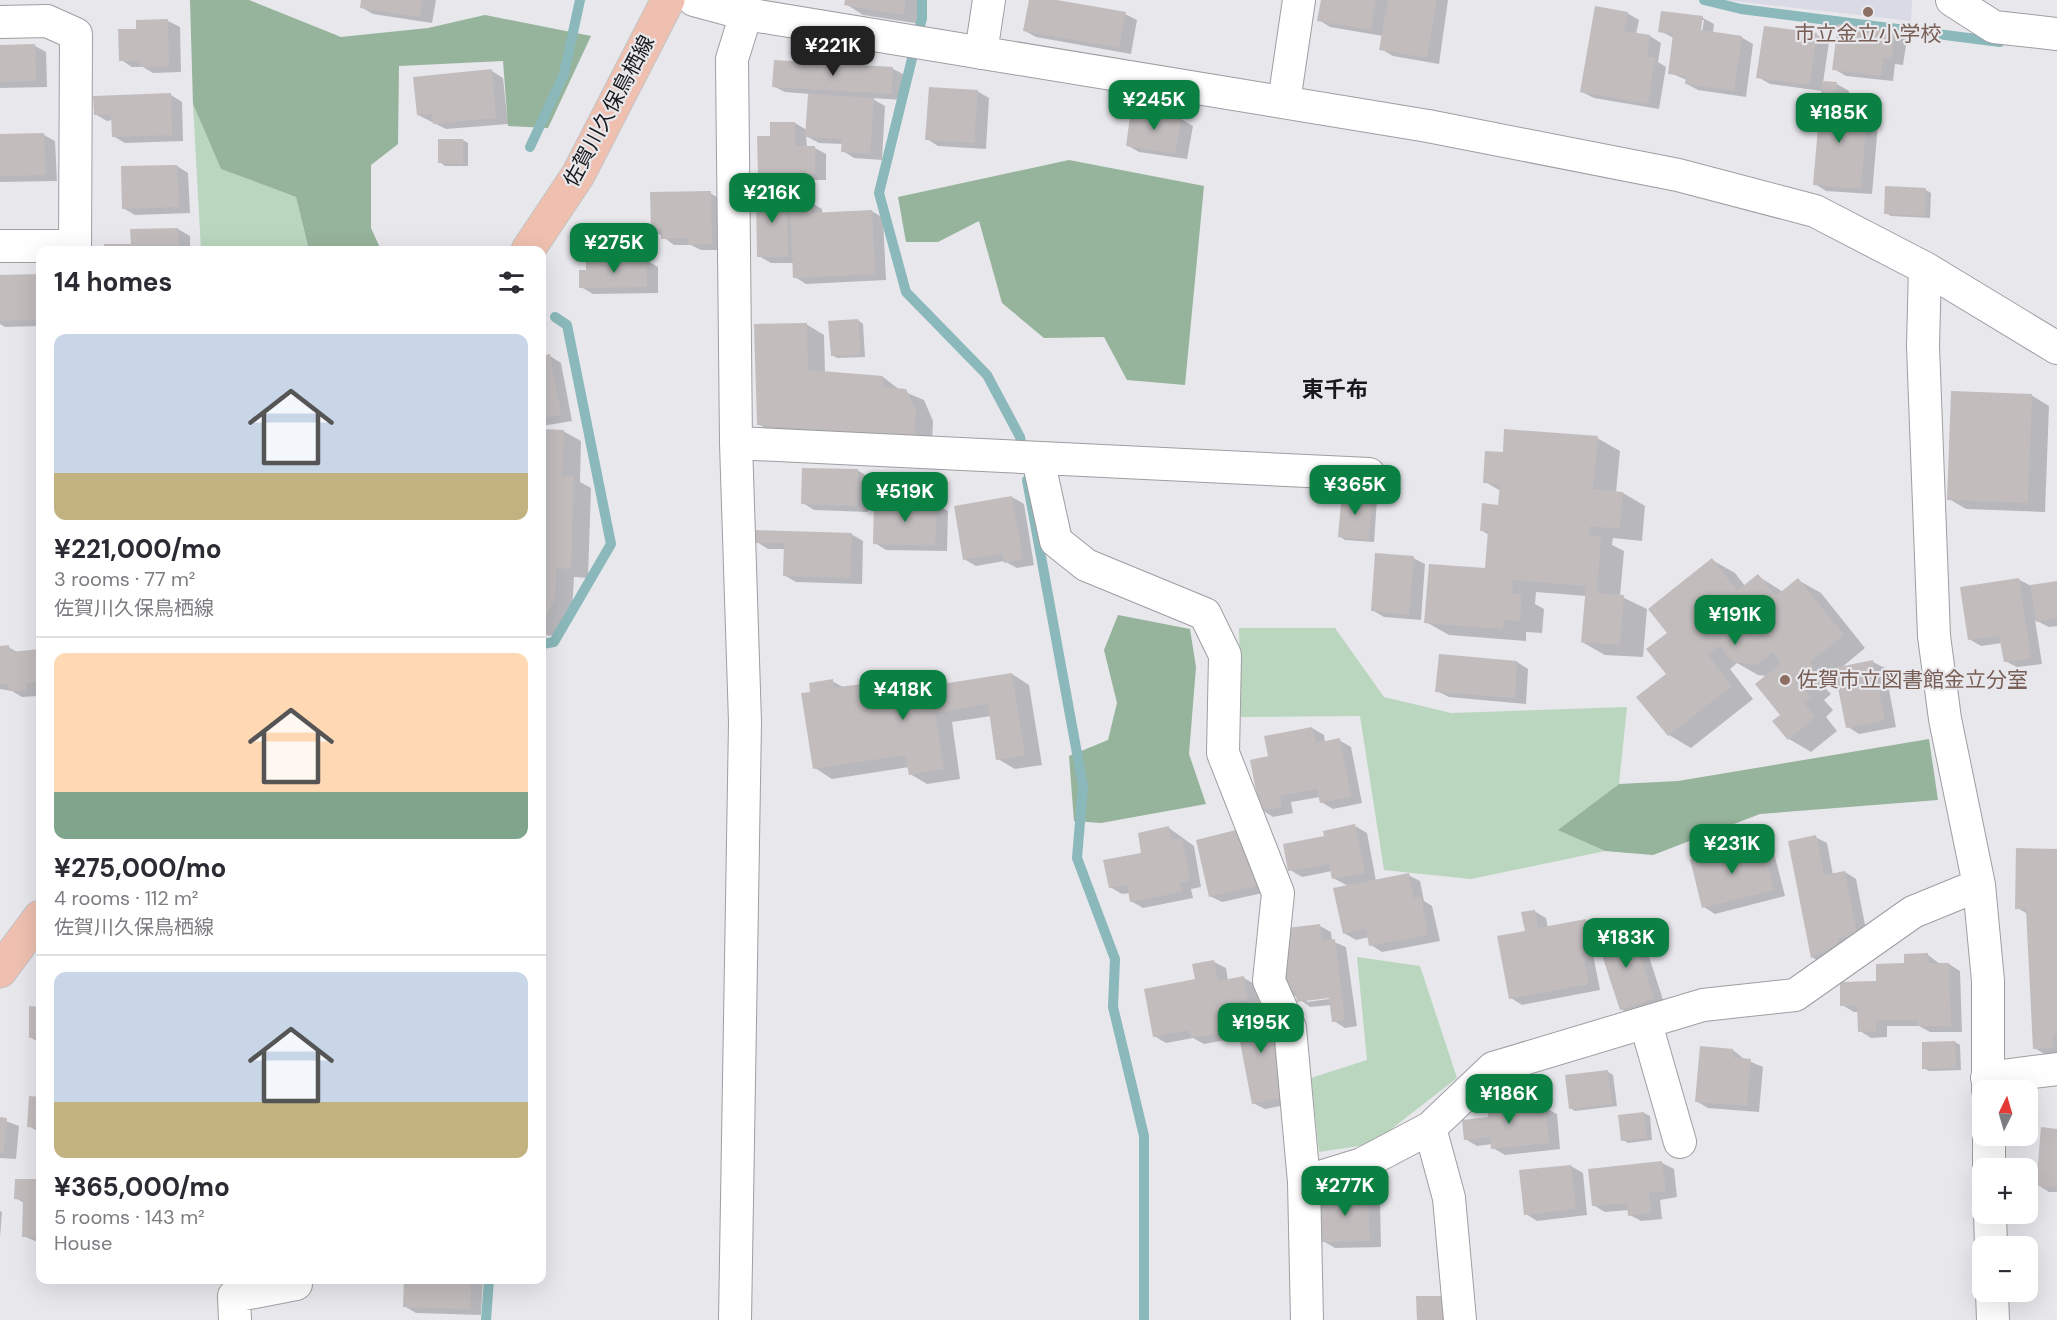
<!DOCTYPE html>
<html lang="en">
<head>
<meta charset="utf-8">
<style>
  :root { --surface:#fff; --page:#f2f2f3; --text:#2b2b33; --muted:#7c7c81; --line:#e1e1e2; --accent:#0b8043 }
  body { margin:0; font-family:"DM Sans","Noto Sans JP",sans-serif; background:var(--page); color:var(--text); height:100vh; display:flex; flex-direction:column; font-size:22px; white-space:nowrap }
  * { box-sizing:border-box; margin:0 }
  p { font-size:20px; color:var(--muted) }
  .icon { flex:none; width:33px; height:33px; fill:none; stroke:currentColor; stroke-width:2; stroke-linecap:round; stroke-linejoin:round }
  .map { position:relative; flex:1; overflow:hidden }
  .panel { position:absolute; left:36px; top:246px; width:510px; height:1038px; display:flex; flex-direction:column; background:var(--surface); border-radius:12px; box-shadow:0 6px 24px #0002 }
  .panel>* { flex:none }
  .needle { width:39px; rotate:5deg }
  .controls { position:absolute; left:1972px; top:1080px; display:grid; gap:12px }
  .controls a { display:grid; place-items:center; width:66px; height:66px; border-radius:12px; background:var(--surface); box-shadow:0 6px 24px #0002; font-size:30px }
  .price { position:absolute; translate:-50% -51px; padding:0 14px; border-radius:12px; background:var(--accent); color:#fff; font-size:20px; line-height:39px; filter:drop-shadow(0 2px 3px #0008) }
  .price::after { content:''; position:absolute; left:50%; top:36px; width:18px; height:14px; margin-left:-9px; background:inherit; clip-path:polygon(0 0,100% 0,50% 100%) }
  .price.current { background:#222; color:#fff }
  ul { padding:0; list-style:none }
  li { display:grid; align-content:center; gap:12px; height:318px; padding:0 18px }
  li+li { border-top:2px solid var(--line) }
  li span { display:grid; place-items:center; height:186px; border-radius:12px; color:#555 }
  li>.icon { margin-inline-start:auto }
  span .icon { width:108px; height:108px; fill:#fffc; stroke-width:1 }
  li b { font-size:26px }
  h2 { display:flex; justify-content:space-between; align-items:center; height:72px; padding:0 18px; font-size:26px }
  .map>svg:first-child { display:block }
  .built { fill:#dadae7 }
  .green { fill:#bad6be }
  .forest { fill:#96b39b }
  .shadow { fill:#0003; fill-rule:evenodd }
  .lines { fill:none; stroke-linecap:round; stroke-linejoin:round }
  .stream { stroke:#8bb8ba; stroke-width:10 }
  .building { fill:#c2bcbd }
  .minor-casing { stroke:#9e9ea3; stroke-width:34 }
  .primary-casing { stroke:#c3c3c4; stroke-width:35 }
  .minor { stroke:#fff; stroke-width:32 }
  .primary { stroke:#efc0b0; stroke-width:33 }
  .education-dot { fill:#8d6e63; stroke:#e7e7ec; stroke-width:2 }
  .labels { text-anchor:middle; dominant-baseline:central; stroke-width:4.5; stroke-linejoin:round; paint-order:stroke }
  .education-label { font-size:21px; fill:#785e54; stroke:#e7e7ec }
  .street-label { font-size:21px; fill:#1a1a1c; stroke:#e7e7ec }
  .neighbourhood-label { font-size:22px; font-weight:bold; fill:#1a1a1c; stroke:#e7e7ec }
</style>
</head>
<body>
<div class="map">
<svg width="2057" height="1320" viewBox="0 0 2057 1320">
  <rect width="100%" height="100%" fill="#e7e7ec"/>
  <!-- built -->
  <path class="built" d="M1724,0H1912L1911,21Z"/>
  <!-- green -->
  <path class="green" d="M193,104L221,169L296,197L309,250H201Z
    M1239,628H1335L1384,697L1451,713L1627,707L1619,784L1559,830L1605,851L1471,879L1384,870L1360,716L1241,717Z
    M1357,957L1420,966L1457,1078L1372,1144L1319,1152L1311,1078L1367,1060Z"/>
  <!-- forest -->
  <path class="forest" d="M190,0H249L341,37L428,28L485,15L591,36L548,128L508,126L503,61L399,66L398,144L371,165V228L381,250H309L296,197L221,169L193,104Z
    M1069,160L1204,186L1185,385L1127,380L1104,337L1044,338L1002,303L979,221L938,242H906L898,197Z
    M1118,615L1190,629L1196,667L1189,754L1206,804L1101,823L1074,821L1069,756L1108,740L1117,703L1104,650Z
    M1929,739L1938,800L1760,814L1653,855L1605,851L1558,830L1619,784L1678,781Z"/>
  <!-- shadow -->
  <path class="shadow" d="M362,0H436L432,23L373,14L361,7Z
    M847,0H925L921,24L863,15L846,4Z
    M1030,0H1049L1125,14L1137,20L1131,54L1036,37L1025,31Z
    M1322,0H1448L1439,64L1393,56L1381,49L1383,36L1330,27L1319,20Z
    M1627,13L1639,20L1636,34L1650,36L1661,43L1658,62L1666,67L1659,109L1594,98L1582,92Z
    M1703,18L1714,24L1713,33L1741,37L1753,44L1746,97L1698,90L1687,84V80L1670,73L1674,38L1660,31ZM1701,20H1704L1701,38L1698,37Z
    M168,21L180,27L181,72L153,73L143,67H132L121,60L138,31Z
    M1840,25L1895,32L1907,39L1903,65L1895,64L1893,81L1846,76L1834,69Z
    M1765,28L1817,35L1829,42L1823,83L1837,84L1849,91L1847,115L1866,117L1878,124L1872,194L1826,191L1815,184L1822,91L1770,84L1758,77Z
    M35,46L46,52L47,87L0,88V47Z
    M893,69L905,75L903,100L871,98L885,106L882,160L854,158L843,151V144L819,143L806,136L807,148H815L826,154V180L771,181L759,174L772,137L795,123L807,130L810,94L785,92L773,86Z
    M492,71L503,78L508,124L446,129L418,115Z
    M977,91L989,98L986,149L938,146L927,139Z
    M171,95L182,102L183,141L125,143L113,136L112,120L107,121L95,114Z
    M1181,119L1193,126L1187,159L1139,152L1127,145Z
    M44,135L55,141L57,181L0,182V136Z
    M463,140L468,143V166H445L440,162Z
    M177,166L188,173L190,213L135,215L123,208Z
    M1926,190L1931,193L1930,218L1891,216L1886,213Z
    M787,192L798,199V203L810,202L822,209V214L872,211L883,218L886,280L806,284L795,277L794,263H771L759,256Z
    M710,193L722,200L723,250H701L691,245H674L652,229Z
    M178,229L190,236V250H106V246L132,245Z
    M646,260L658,267V293L593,294L581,287Z
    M40,275V326L5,327L0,324V277Z
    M858,320L863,324L865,357L837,358L832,355Z
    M806,324L824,335L825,372L883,377L900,390L924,400L933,421L932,446L776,434L758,424Z
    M550,356L561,363L572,421L542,426V357Z
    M2031,395L2049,406L2045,512L1966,509L1949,499Z
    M542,430L563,431L581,441L580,482L591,488L588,578L574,577L572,611L557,636L542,635Z
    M1597,438L1620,451L1616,493H1623L1645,506L1642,541L1613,538L1612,545L1624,551L1620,596L1647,609L1643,657L1605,655L1582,642L1586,596L1536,592L1535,604L1544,609L1542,633L1526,632V641L1449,635L1426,622L1487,569L1489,535L1481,530L1499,506L1501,491L1485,482L1504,454Z
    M857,470L869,477L868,512L814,510L803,503Z
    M1372,496L1377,500L1374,542L1345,540L1339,536Z
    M1012,497L1024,504L1034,565L1017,568L1004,561L976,566L964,559Z
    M936,504L948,511L947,551L886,550L875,543Z
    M851,534L863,541L862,584L796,582L784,575L785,549H768L757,542Z
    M1413,558L1425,564L1421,620L1384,617L1372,610Z
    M1712,560L1735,573L1745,586L1758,576L1783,592L1798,580L1821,593L1865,648L1841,668L1873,662L1885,668L1896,727L1859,734L1848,727L1837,671L1832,675L1836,681L1826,689L1831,694L1824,700L1833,710L1826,717L1837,731L1811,752L1789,739L1767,676L1758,675L1737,663L1730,669L1753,699L1691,748L1669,735V633Z
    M2018,579L2031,586L2057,582V626L2049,627L2035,620L2042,664L2017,667L2005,661L2002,643L1981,646L1969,639Z
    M0,647H8L19,653L40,651V688L37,689L38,696L22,697L12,691L0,689Z
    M1517,662L1528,669L1526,704L1449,697L1437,691Z
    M1012,674L1029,685L1042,765L1015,769L998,759L991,716L952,722L960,779L927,784L910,774L909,767L832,779L815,768L812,693L832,681L845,688L899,679L917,689L919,700Z
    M1312,728L1324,735L1325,743L1339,740L1351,747L1362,803L1333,809L1321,802L1320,797L1291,802L1293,813L1273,817L1262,810L1269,758Z
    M1355,826L1367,833L1376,881L1408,875L1420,881L1424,901L1432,906L1440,941L1382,952L1371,945L1369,937L1356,940L1344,933L1348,886L1333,878L1332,871L1302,877L1290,870L1326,837Z
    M1169,828L1194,846L1201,887L1191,889L1193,898L1143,908L1131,901L1130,893L1122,894L1110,887Z
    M1815,837L1827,843L1833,875L1845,872L1856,879L1868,940L1823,964L1812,957Z
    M1197,841L1272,891L1222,902L1210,896Z
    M1761,842L1773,849L1785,896L1715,914L1704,907Z
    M2057,850V1058H2052L2034,1048L2028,914L2017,908Z
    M1534,911L1546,918L1548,928L1586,921L1598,927L1600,941L1631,931L1643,938L1665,1006L1633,1016L1621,1009L1601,947L1592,949L1600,990L1522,1005L1511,998Z
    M1320,926L1331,932L1332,941L1346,947L1357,1026L1345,1028L1334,1021L1331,1005L1310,1007L1288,991L1291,946ZM1336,995V998L1307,1002V999Z
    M1928,955L1940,964H1949L1960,971L1962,1032H1930L1919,1026H1887V1037L1871,1038L1860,1031L1859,1012H1854L1842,1005L1906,965Z
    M1214,962L1226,968L1228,981L1244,978L1256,985L1259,1002L1274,1008L1301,1102L1265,1109L1253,1103L1235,1011L1232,1012L1237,1038L1204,1044L1193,1038L1166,1043L1154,1036Z
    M31,1008H40V1043L30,1037Z
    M1955,1042L1960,1045L1961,1070L1929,1071L1924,1068Z
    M1733,1050L1744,1059L1763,1067L1759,1112L1708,1108L1696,1101Z
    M1608,1072L1613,1075L1617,1106L1575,1111L1570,1108Z
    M1511,1097L1523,1104L1524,1110L1545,1108L1557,1114L1560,1149L1505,1155L1493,1148L1492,1144L1477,1146L1465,1139Z
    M31,1098H40V1138V1133L29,1126Z
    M1644,1113L1650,1116L1652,1140L1628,1143L1623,1140Z
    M0,1119L19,1126L16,1159L0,1158Z
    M2057,1130V1192H2049L2038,1185Z
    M1662,1163L1674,1169L1677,1197L1660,1200L1662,1219L1641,1221L1630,1215L1629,1210L1605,1212L1593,1205Z
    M1571,1166L1583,1173L1587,1215L1537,1221L1526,1214Z
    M16,1180L40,1181V1243L23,1236L24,1203L16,1198Z
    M1368,1194L1380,1201L1381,1247L1335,1248L1323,1241Z
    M0,1211L2,1212L0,1238Z
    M405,1280H483L481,1315L416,1313L404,1306Z"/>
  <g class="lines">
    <!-- stream -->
    <path class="stream" d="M922,0V18L879,193L906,292L987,375L1020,437L1023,453
      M1704,0L1741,9L2000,42
      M530,147L564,74L580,0
      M1027,480L1083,786L1077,858L1115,959L1113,1007L1144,1136V1320
      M542,644L554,642L611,544L567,325L555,317
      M486,1320L489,1280"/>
  </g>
  <!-- building -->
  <path class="building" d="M361,0H423L420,17L360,8Z
    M845,0H906L904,15L844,5Z
    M1029,0H1057L1126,12L1119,48L1023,31Z
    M1321,0H1376L1371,30L1317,21Z
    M1388,0H1437L1427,58L1379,50Z
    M1595,6L1628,12L1624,31L1650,35L1647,57L1655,58L1648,104L1580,92Z
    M1661,11L1703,16L1701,30L1742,36L1734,91L1685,84L1686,76L1668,74L1673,34L1658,32Z
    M168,19L169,66L139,67V61H119L118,29H136V20Z
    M1838,24L1895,30L1892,59L1883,58L1881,76L1832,70Z
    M1764,26L1817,33L1810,85L1756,78Z
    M35,44L36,81L0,82V45Z
    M774,60L893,67L892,94L772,87Z
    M492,69L496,118L433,124L432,114L417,115L413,77Z
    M1822,81L1837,82L1835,113L1867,116L1861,189L1813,185Z
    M929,87L978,90L974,143L925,140Z
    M171,93L172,135L112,137L111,114L94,115L93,96Z
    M808,94L874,98L870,154L841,152L842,139L805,137Z
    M1131,109L1182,117L1175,154L1126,146Z
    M770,122H795V146H815V174L758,175L757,136H770Z
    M44,133L46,175L0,176V134Z
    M438,139H463V164L438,163Z
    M177,165L179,207L122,209L121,166Z
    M1885,186L1926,188L1925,216L1884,214Z
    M711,191L712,244L688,245V238L661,239V229L651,230L650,192Z
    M756,191H787L788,257H757Z
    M790,201H811V213L872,210L875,274L793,278Z
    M178,228L179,250H104V244H131L130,229Z
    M646,259L647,287L579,288V270H586V260Z
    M40,274V320L0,321V275Z
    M858,319L861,355L831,356L828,321Z
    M807,323L808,370L883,376V387L906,389L916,410L914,437L757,425L754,324Z
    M550,354L561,415L542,418V356Z
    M1951,391L2032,394L2028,503L1947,500Z
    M542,429L564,430L562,477L574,476L571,569L556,568L555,600L542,622Z
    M1504,429L1598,436L1593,489L1623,492L1620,529L1590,526L1589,536H1601L1597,593L1624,595L1620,645L1581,642L1586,586L1513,580L1512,594H1522L1520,621L1504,620L1503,629L1424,623L1429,564L1485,568L1488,531H1480L1482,503L1498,505L1500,484L1483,483L1485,451L1503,452Z
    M802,468L858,469L857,506L801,504Z
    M1342,492L1372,495L1369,540L1338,537Z
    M1012,496L1023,559L1004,563L1002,553L963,560L954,506Z
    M874,501L937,503L935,546L873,544Z
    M756,530L852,533L850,578L783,576L784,543H755Z
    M1375,553L1414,556L1409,615L1371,611Z
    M1712,558L1737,591L1758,574L1776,596L1798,578L1844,635L1810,662L1814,668L1804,675L1809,681L1802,686L1811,697L1804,703L1815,717L1788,740L1772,721L1780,715L1755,684L1781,663L1773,652L1757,665L1733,662L1720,646L1708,655L1732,686L1668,736L1636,697L1666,674L1646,649L1667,633L1648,609Z
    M2019,578L2031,658L2004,662L1999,636L1968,640L1960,587Z
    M2057,581V618L2036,622L2030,585Z
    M9,645L10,652L40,649V681L26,683V690L9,691L8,684L0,685V646Z
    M1439,654L1517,661L1515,698L1435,692Z
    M1873,660L1885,720L1846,728L1834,668Z
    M1012,673L1025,755L996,760L988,704L935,713L944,769L909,775L905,755L813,769L801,693L810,692L809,683L833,679L834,688L900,678L904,701L930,696L929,686Z
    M1312,727L1316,743L1340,738L1351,797L1320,803L1317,789L1280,796L1282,807L1260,811L1250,760L1268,756L1264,736Z
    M1355,824L1365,873L1332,879L1329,864L1288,871L1283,844L1324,836L1323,831Z
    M1169,826L1171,840L1182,838L1190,881L1180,883L1182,892L1130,902L1127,885L1109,888L1103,860L1141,853L1138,833Z
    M1248,827L1261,885L1209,897L1196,840Z
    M1816,835L1824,875L1845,871L1857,934L1837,939L1838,945L1811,958L1788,841Z
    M1761,841L1774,890L1702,908L1690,859Z
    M2016,848L2057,849V1035H2053L2054,1048L2033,1049L2026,909H2015Z
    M1409,873L1414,899L1421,897L1428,935L1369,946L1366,929L1343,934L1333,888Z
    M1535,910L1538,928L1586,919L1590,940L1581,943L1589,984L1509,999L1497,936L1525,931L1521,912Z
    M1320,924L1322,941L1335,939L1345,1020L1332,1022L1329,998L1297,1002L1295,990L1287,992L1280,946L1289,945L1287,928Z
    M1632,929L1654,999L1620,1010L1597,940Z
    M1928,953L1929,963H1949L1951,1026H1917V1020H1876V1031L1858,1032L1857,1005L1840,1006V982L1876,981V964L1904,963V954Z
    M1214,960L1218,981L1244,976L1248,1000L1221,1005L1226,1032L1191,1038L1189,1030L1153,1037L1144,989L1195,979L1192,964Z
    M1263,1000L1269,1031L1277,1029L1290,1096L1252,1104L1233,1006Z
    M29,1006L40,1007V1038H29Z
    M1955,1041L1956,1068L1922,1069V1042Z
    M1700,1046L1733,1049V1057L1751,1059L1747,1106L1695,1102Z
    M1608,1070L1612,1104L1569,1109L1565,1075Z
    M29,1096L40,1097V1128L27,1127Z
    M1512,1096L1513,1110L1545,1106L1549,1143L1491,1149L1490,1137L1464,1140L1462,1120L1488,1117L1486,1099Z
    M1644,1112L1647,1138L1621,1141L1618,1115Z
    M0,1117L7,1118L4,1153H0Z
    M2041,1127L2057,1129V1187L2036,1186Z
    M1662,1161L1666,1191L1649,1193L1651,1213L1628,1216L1627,1203L1592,1206L1588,1169Z
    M1571,1165L1576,1209L1524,1215L1519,1170Z
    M15,1179H40V1237H22L23,1200L14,1199Z
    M1368,1192L1370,1241L1322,1242L1321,1194Z
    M404,1280H471L470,1309L403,1307Z
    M1416,1296H1450V1320H1417Z"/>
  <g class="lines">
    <defs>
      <path id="minor" d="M694,0L746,14L1428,126L1678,175L1815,211L1925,268L2057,348
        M1952,0L1994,27L2057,34
        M0,22L47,21L76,34L75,250
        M981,53L989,0
        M1284,102L1299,0
        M0,246H74
        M1925,268L1923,346L1934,636L1945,719L1979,885L1988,981V1090
        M736,443L1369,474
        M1038,459L1056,541L1086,565L1205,614L1225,655L1223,753L1278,893L1269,981L1290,1028L1304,1182L1307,1320
        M1646,1024L1680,1142
        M1987,1078L2057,1069
        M1430,1128L1449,1198L1460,1320
        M1989,1136V1168
        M1304,1182L1362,1164L1430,1128L1493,1068L1703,1005L1795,995L1913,912L1979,885
        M1990,1214L1991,1246
        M1992,1292L1993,1320
        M235,1320L234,1296L296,1284V1280
        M735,1320L745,722L736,443L732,59L746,14"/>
      <path id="primary" d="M528,250L578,175L668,0
        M0,971L40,917"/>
    </defs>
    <!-- minor casing -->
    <use href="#minor" class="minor-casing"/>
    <!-- primary casing -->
    <use href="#primary" class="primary-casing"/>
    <!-- minor -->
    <use href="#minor" class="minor"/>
    <!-- primary -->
    <use href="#primary" class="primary"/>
  </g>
  <!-- markers -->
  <g class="education-dot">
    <circle cx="1868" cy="12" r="6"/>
    <circle cx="1785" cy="680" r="6"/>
  </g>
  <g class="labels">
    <!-- education labels -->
    <g class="education-label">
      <text x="1868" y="34">市立金立小学校</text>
      <text x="1797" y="680" text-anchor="start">佐賀市立図書館金立分室</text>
    </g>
    <!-- street labels -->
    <g class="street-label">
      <text transform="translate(609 111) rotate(-62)">佐賀川久保鳥栖線</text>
    </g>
    <!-- neighbourhood labels -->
    <g class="neighbourhood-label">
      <text x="1335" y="389">東千布</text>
    </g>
  </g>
</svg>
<div class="controls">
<a><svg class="needle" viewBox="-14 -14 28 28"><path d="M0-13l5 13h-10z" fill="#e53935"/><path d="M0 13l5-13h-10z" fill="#7c7c81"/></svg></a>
<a>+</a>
<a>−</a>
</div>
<b class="price current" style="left:833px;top:77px">¥221K</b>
<b class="price" style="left:1154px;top:131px">¥245K</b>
<b class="price" style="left:1839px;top:144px">¥185K</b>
<b class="price" style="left:772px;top:224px">¥216K</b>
<b class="price" style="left:614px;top:274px">¥275K</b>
<b class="price" style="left:1355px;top:516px">¥365K</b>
<b class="price" style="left:905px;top:523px">¥519K</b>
<b class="price" style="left:1735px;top:646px">¥191K</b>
<b class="price" style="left:903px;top:721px">¥418K</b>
<b class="price" style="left:1732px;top:875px">¥231K</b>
<b class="price" style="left:1626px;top:969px">¥183K</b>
<b class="price" style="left:1261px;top:1054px">¥195K</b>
<b class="price" style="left:1509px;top:1125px">¥186K</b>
<b class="price" style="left:1345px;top:1217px">¥277K</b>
<section class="panel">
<h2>14 homes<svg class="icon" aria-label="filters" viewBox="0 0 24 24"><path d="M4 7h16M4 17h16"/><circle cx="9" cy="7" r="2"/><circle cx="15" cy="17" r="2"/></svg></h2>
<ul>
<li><span style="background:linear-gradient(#c9d6e8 75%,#c2b280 0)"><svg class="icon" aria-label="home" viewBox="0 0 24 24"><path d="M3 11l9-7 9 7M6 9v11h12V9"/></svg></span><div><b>¥221,000/mo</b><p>3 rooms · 77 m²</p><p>佐賀川久保鳥栖線</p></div></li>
<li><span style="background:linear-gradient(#ffd9b3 75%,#7fa58c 0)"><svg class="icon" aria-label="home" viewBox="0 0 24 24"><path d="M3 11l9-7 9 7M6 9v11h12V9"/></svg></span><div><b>¥275,000/mo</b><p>4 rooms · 112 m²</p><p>佐賀川久保鳥栖線</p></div></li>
<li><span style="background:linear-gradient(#c9d6e8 70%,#c2b280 0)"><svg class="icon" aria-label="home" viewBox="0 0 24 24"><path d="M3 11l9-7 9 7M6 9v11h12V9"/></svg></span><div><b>¥365,000/mo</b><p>5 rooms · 143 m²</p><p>House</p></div></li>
</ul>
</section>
</div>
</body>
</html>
